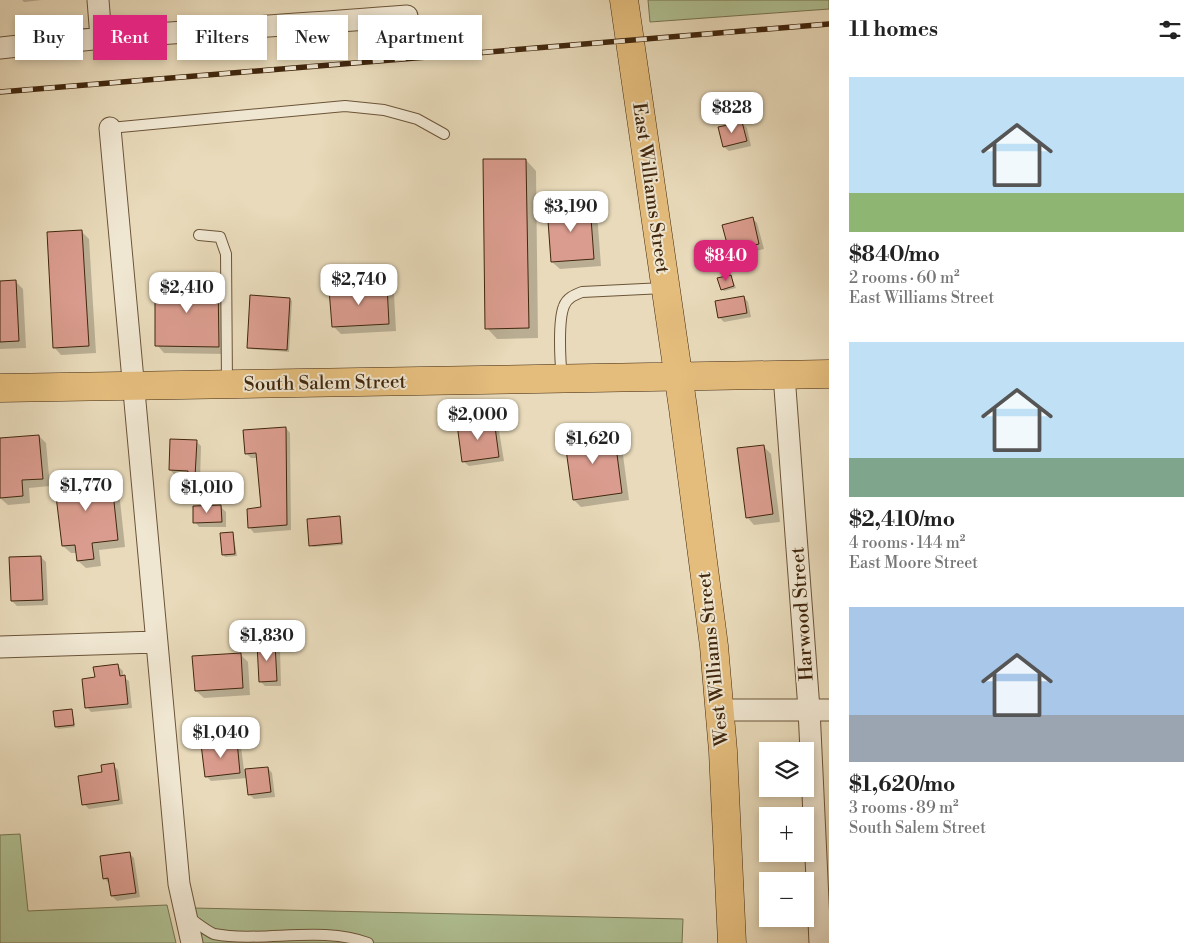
<!DOCTYPE html>
<html lang="en">
<head>
<meta charset="utf-8">
<style>
  :root { --surface:#fff; --page:#f6f6f6; --text:#222; --muted:#767676; --accent:#db2777 }
  body { margin:0; font-family:"Libre Bodoni",serif; background:var(--page); color:var(--text); height:100vh; display:flex; flex-direction:column; font-size:19px; white-space:nowrap }
  * { box-sizing:border-box; margin:0 }
  p { font-size:16px; color:var(--muted) }
  .icon { flex:none; width:28px; height:28px; fill:none; stroke:currentColor; stroke-width:2; stroke-linecap:round; stroke-linejoin:round }
  .map { position:relative; flex:1; overflow:hidden }
  .sheet { display:flex; flex-direction:column; background:var(--surface); width:375px }
  .sheet>* { flex:none }
  .hud { position:absolute; left:15px; top:15px; width:475px; height:45px; display:flex; gap:10px }
  .controls { position:absolute; left:759px; top:742px; display:grid; gap:10px }
  .controls a { display:grid; place-items:center; width:55px; height:55px; border-radius:0px; background:var(--surface); box-shadow:0 2px 8px #0003; font-size:25px }
  .price { position:absolute; translate:-50% -42px; padding:0 11px; border-radius:10px; background:#fff; color:#222; font-size:16px; line-height:32px; filter:drop-shadow(0 1px 2px #0008) }
  .price::after { content:''; position:absolute; left:50%; top:30px; width:15px; height:11px; margin-left:-8px; background:inherit; clip-path:polygon(0 0,100% 0,50% 100%) }
  .price.on { background:var(--accent); color:#fff }
  ul { padding:0; list-style:none }
  li { display:grid; align-content:center; gap:10px; height:265px; padding:0 20px }
  li span { display:grid; place-items:center; height:155px; border-radius:0px; color:#555 }
  li>.icon { margin-inline-start:auto }
  span .icon { width:90px; height:90px; fill:#fffc; stroke-width:1 }
  li b { font-size:21px }
  h2 { display:flex; justify-content:space-between; align-items:center; height:60px; padding:0 20px; font-size:21px }
  .tag { padding:0 18px; border-radius:0px; background:var(--surface); box-shadow:0 2px 8px #0003; font-size:18px; line-height:45px }
  .tag.on { background:var(--accent); color:#fff }
  main { display:flex; flex:1; min-height:0 }
  .map>svg:first-child { display:block }
  .green { fill:#b0c194; stroke:#787450 }
  .shadow { fill:#0003 }
  .building { fill:#da9c8e; stroke:#41270d }
  .lines { fill:none; stroke-linecap:round; stroke-linejoin:round }
  .service-casing { stroke:#6b5438; stroke-width:12 }
  .minor-casing { stroke:#6b5438; stroke-width:23 }
  .primary-casing { stroke:#41270d; stroke-width:29 }
  .service { stroke:#f0e7d2; stroke-width:10 }
  .minor { stroke:#f0e7d2; stroke-width:21 }
  .primary { stroke:#e4bd7d; stroke-width:28 }
  .rail-casing { stroke:#41270d; stroke-width:5.5 }
  .rail { stroke:#f0e7d2; stroke-width:4; stroke-dasharray:11; stroke-linecap:butt }
  .labels { text-anchor:middle; dominant-baseline:central; stroke-width:4; stroke-linejoin:round; paint-order:stroke }
  .street-label { font-size:19px; fill:#41270d; stroke:#f0e7d2 }
</style>
</head>
<body>
<main>
<div class="map">
<svg width="829" height="943" viewBox="0 0 829 943">
  <rect width="100%" height="100%" fill="#e8daba"/>
  <filter id="stains"><feTurbulence type="fractalNoise" baseFrequency=".004" numOctaves="4"/><feColorMatrix values="0 0 0 0 .2 0 0 0 0 .09 0 0 0 0 .02 0 0 0 .5 -.17"/></filter>
  <radialGradient id="worn" r=".72"><stop offset=".6" stop-color="#630" stop-opacity="0"/><stop offset="1" stop-color="#630" stop-opacity=".3"/></radialGradient>
  <!-- green -->
  <path class="green" d="M648,0H829V9L650,22Z
    M20,834L28,911L167,905L176,943H0V835Z
    M193,908L683,919L682,943H202Z"/>
  <!-- shadow -->
  <path class="shadow" d="M22,0H42L24,2Z
    M742,123L747,128L751,146L729,151L724,147Z
    M526,160L536,171L538,338L497,339L487,328Z
    M590,205L597,213L601,266L560,269L552,262Z
    M752,218L757,223L764,249L735,256L730,251L724,225Z
    M82,232L89,239L96,353L61,355L54,347Z
    M731,276L736,288L724,291L722,289Z
    M15,281L23,289L26,348L0,349V282Z
    M217,282L225,290L226,354L164,353L157,345Z
    M386,287L394,294L396,331L341,334L333,326Z
    M744,297L748,302L751,317L724,322L719,317Z
    M290,299L292,301L289,352L251,349L248,347Z
    M493,420L498,425L504,461L469,466L464,462Z
    M286,428L290,433L291,530L254,533L250,528L262,509L258,458H251L246,453Z
    M613,432L621,440L629,500L581,507L574,500L582,433L586,437Z
    M39,436L46,443L50,486L29,488L30,503L8,505L0,498V439Z
    M196,441L201,446L200,481H194L189,475H175L170,470Z
    M763,446L771,454L780,522L754,525L747,517Z
    M110,474L118,482L125,547L99,550L101,566L86,568L78,561L77,553H71L63,546Z
    M221,507L226,512V527H199L195,522Z
    M339,517L341,520L343,545L313,547L311,545Z
    M233,533L237,556L225,557L223,554Z
    M41,557L46,562L48,605L17,606L12,601Z
    M275,645L280,649L281,686H265L260,681Z
    M240,654L248,662L250,695L204,698L196,691Z
    M118,666L123,671V677L129,681L132,708L91,712L87,707L96,679Z
    M72,710L75,727L58,729L56,727Z
    M237,742L241,747L244,770L268,768L272,773L275,797L254,799L249,794L247,778L211,781L206,776Z
    M113,765L118,770L123,804L89,809L84,804L103,773Z
    M129,853L134,858L140,897L117,901L112,896L109,883L104,878Z"/>
  <!-- building -->
  <path class="building" d="M742,122L747,141L723,147L718,127Z
    M483,159H526L529,328L485,329Z
    M590,204L594,259L551,262L547,207Z
    M753,217L759,244L729,251L722,225Z
    M82,230L89,346L53,348L47,232Z
    M731,275L734,286L721,290L717,278Z
    M16,280L19,341L0,342V281Z
    M155,280L218,281L219,347L155,346Z
    M387,285L389,324L332,327L329,289Z
    M250,295L290,298L287,350L247,348Z
    M744,296L747,313L718,318L715,301Z
    M494,419L499,457L462,462L457,424Z
    M286,427L287,525L248,528L247,509L261,507L256,453L245,454L243,430Z
    M583,431L584,436L614,431L622,493L573,500L564,435Z
    M39,435L43,479L22,480L23,496L0,498V438Z
    M170,439L197,440L195,477H188V471L169,470Z
    M764,445L773,514L746,518L737,448Z
    M111,473L118,540L92,543L94,559L77,561L75,545L62,546L54,479Z
    M221,505L222,522L193,523V506Z
    M340,516L342,543L309,546L307,519Z
    M233,532L235,554L222,555L220,533Z
    M41,556L43,600L11,601L9,557Z
    M275,643L277,681L259,682L257,644Z
    M241,653L243,688L195,691L192,656Z
    M118,664L120,676L125,675L128,704L85,708L82,679L95,677L93,667Z
    M72,709L74,725L55,727L53,711Z
    M237,741L240,773L205,777L201,744Z
    M114,763L119,800L82,805L78,776L102,772L101,765Z
    M268,767L271,792L248,795L245,769Z
    M130,852L136,893L111,896L108,878L103,879L100,856Z"/>
  <g class="lines">
    <defs>
      <path id="service" d="M110,128L345,106L384,110L417,119L444,134
        M199,235L220,237L226,254L227,383
        M562,377C560,361 558,320 564,306C567,298 574,295 582,292L664,288
        M188,917C196,922 205,930 214,934C263,943 321,925 368,943"/>
      <path id="minor" d="M98,0L101,38
        M0,48C135,33 271,27 407,16
        M110,128L179,884L192,943
        M784,375L809,709L820,943
        M0,647L156,642
        M720,710H829"/>
      <path id="primary" d="M624,0L683,408L714,646L723,751L732,943
        M0,388L829,374"/>
    </defs>
    <!-- service casing -->
    <use href="#service" class="service-casing"/>
    <!-- minor casing -->
    <use href="#minor" class="minor-casing"/>
    <!-- primary casing -->
    <use href="#primary" class="primary-casing"/>
    <!-- service -->
    <use href="#service" class="service"/>
    <!-- minor -->
    <use href="#minor" class="minor"/>
    <!-- primary -->
    <use href="#primary" class="primary"/>
    <defs>
      <path id="rail" d="M0,92L829,24"/>
    </defs>
    <!-- rail casing -->
    <use href="#rail" class="rail-casing"/>
    <!-- rail -->
    <use href="#rail" class="rail"/>
  </g>
  <g class="labels">
    <!-- street labels -->
    <g class="street-label">
      <text transform="translate(651 188) rotate(82)">East Williams Street</text>
      <text transform="translate(325 383) rotate(-1)">South Salem Street</text>
      <text transform="translate(802 614) rotate(-94)">Harwood Street</text>
      <text transform="translate(713 659) rotate(-96)">West Williams Street</text>
    </g>
  </g>
  <rect width="100%" height="100%" filter="url(#stains)"/>
  <rect width="100%" height="100%" fill="url(#worn)"/>
</svg>
<div class="controls">
<a><svg class="icon" aria-label="layers" viewBox="0 0 24 24"><path d="M12 4l9 5-9 5-9-5zM3 14l9 5 9-5"/></svg></a>
<a>+</a>
<a>−</a>
</div>
<b class="price" style="left:732px;top:134px">$828</b>
<b class="price" style="left:571px;top:233px">$3,190</b>
<b class="price on" style="left:726px;top:282px">$840</b>
<b class="price" style="left:359px;top:306px">$2,740</b>
<b class="price" style="left:187px;top:314px">$2,410</b>
<b class="price" style="left:478px;top:441px">$2,000</b>
<b class="price" style="left:593px;top:465px">$1,620</b>
<b class="price" style="left:86px;top:512px">$1,770</b>
<b class="price" style="left:207px;top:514px">$1,010</b>
<b class="price" style="left:267px;top:662px">$1,830</b>
<b class="price" style="left:221px;top:759px">$1,040</b>
<div class="hud">
<a class="tag">Buy</a>
<a class="tag on">Rent</a>
<a class="tag">Filters</a>
<a class="tag">New</a>
<a class="tag">Apartment</a>
</div>
</div>
<section class="sheet">
<h2>11 homes<svg class="icon" aria-label="filters" viewBox="0 0 24 24"><path d="M4 7h16M4 17h16"/><circle cx="9" cy="7" r="2"/><circle cx="15" cy="17" r="2"/></svg></h2>
<ul>
<li><span style="background:linear-gradient(#bfe0f5 75%,#8fb573 0)"><svg class="icon" aria-label="home" viewBox="0 0 24 24"><path d="M3 11l9-7 9 7M6 9v11h12V9"/></svg></span><div><b>$840/mo</b><p>2 rooms · 60 m²</p><p>East Williams Street</p></div></li>
<li><span style="background:linear-gradient(#bfe0f5 75%,#7fa58c 0)"><svg class="icon" aria-label="home" viewBox="0 0 24 24"><path d="M3 11l9-7 9 7M6 9v11h12V9"/></svg></span><div><b>$2,410/mo</b><p>4 rooms · 144 m²</p><p>East Moore Street</p></div></li>
<li><span style="background:linear-gradient(#a9c7e8 70%,#9aa5b1 0)"><svg class="icon" aria-label="home" viewBox="0 0 24 24"><path d="M3 11l9-7 9 7M6 9v11h12V9"/></svg></span><div><b>$1,620/mo</b><p>3 rooms · 89 m²</p><p>South Salem Street</p></div></li>
</ul>
</section>
</main>
</body>
</html>
